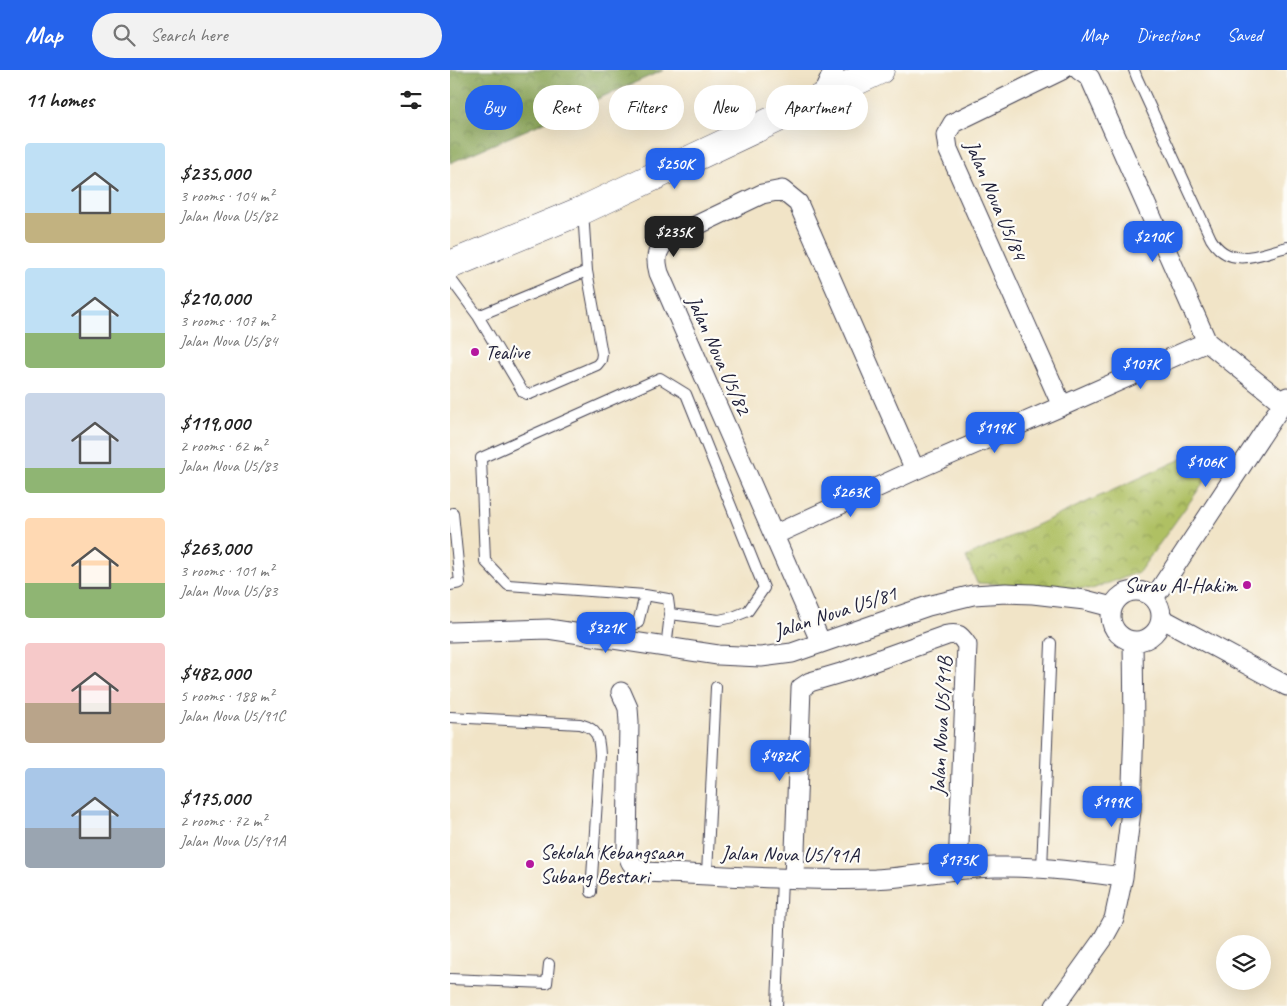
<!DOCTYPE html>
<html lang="en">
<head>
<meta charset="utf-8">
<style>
  :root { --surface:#fff; --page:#f2f2f2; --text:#222; --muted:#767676; --accent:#2563eb }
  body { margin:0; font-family:Caveat,sans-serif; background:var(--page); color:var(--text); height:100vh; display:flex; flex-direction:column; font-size:19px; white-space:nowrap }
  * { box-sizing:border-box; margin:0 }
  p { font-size:16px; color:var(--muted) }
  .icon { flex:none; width:28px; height:28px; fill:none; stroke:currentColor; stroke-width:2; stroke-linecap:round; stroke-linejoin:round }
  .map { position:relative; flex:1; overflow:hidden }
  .drawer { display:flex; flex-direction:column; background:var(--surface); width:450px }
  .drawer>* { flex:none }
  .guide { position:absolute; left:15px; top:15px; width:475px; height:45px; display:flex; gap:10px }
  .buttons { position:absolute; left:766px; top:865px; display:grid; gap:10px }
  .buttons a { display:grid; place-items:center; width:55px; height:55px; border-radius:50%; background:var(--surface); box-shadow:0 5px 20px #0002; font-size:25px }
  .price { position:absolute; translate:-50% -42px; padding:0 11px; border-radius:10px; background:var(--accent); color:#fff; font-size:16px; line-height:32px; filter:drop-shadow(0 1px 2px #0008) }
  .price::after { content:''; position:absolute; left:50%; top:30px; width:15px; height:11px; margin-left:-8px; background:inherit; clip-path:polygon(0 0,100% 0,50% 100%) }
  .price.selected { background:#222; color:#fff }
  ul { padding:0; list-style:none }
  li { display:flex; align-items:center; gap:15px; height:125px; padding:0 25px }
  li span { display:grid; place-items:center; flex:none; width:140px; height:100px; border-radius:5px; color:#555 }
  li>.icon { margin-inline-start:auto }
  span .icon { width:60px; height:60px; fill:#fffc; stroke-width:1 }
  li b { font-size:21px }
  h2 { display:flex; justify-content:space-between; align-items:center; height:60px; padding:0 25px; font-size:21px }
  .chip { padding:0 18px; border-radius:22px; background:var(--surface); box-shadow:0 5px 20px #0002; font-size:18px; line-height:45px }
  .chip.selected { background:var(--accent); color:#fff }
  header { display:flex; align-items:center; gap:30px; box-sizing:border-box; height:70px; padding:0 25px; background:var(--accent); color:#fff }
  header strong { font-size:24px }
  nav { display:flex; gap:28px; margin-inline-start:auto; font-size:18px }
  .search { width:350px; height:45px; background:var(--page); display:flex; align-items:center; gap:12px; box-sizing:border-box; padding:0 18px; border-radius:28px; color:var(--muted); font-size:19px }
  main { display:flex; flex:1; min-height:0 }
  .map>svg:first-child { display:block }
  .forest { fill:url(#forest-crowns); stroke:#56644a }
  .park { fill:url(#park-crowns); stroke:#68714f }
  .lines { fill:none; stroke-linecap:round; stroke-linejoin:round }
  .lane-casing { stroke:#413f50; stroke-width:12 }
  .street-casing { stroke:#413f50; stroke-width:21 }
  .secondary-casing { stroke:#413f50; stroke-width:29 }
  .lane { stroke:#fff; stroke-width:10 }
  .street { stroke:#fff; stroke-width:19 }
  .secondary { stroke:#fff; stroke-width:28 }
  .poi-dot { fill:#b5179e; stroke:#fdfcf7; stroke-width:2 }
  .labels { text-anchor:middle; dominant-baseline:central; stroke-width:4.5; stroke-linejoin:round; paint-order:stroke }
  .street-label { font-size:21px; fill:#22223b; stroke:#fdfcf7 }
  .poi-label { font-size:21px; fill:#22223b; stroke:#fdfcf7; text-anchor:start }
</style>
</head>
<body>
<header>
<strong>Map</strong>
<div class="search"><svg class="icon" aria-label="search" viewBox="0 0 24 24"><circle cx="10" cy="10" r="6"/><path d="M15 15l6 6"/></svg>Search here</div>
<nav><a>Map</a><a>Directions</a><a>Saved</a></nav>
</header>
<main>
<section class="drawer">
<h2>11 homes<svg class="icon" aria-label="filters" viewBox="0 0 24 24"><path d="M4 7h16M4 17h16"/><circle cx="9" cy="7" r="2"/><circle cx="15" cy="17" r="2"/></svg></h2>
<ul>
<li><span style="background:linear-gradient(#bfe0f5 70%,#c2b280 0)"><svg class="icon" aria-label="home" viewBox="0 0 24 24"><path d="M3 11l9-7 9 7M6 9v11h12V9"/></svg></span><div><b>$235,000</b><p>3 rooms · 104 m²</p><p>Jalan Nova U5/82</p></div></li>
<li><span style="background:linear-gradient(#bfe0f5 65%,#8fb573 0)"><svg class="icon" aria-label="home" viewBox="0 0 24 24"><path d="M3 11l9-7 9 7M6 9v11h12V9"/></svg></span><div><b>$210,000</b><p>3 rooms · 107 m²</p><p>Jalan Nova U5/84</p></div></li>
<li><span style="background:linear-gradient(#c9d6e8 75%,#8fb573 0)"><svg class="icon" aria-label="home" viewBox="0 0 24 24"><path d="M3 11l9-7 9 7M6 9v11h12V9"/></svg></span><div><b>$119,000</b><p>2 rooms · 62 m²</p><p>Jalan Nova U5/83</p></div></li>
<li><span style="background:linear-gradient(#ffd9b3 65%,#8fb573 0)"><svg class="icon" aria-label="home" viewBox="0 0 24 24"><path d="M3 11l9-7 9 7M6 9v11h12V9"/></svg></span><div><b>$263,000</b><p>3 rooms · 101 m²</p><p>Jalan Nova U5/83</p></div></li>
<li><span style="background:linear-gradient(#f6c9c9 60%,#b9a48a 0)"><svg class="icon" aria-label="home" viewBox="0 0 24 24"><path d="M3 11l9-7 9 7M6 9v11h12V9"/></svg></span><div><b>$482,000</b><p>5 rooms · 188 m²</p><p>Jalan Nova U5/91C</p></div></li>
<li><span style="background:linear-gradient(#a9c7e8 60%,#9aa5b1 0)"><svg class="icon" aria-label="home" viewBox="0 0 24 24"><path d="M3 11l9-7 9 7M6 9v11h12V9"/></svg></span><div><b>$175,000</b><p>2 rooms · 72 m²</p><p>Jalan Nova U5/91A</p></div></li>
</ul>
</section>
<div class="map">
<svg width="837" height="936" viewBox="0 0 837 936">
  <defs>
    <pattern id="forest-crowns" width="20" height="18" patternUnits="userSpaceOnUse" patternTransform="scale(1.25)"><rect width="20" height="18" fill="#8ba659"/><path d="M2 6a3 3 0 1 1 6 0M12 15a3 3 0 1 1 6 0" fill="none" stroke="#71874b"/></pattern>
    <pattern id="park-crowns" width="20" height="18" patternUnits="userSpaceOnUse" patternTransform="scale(1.25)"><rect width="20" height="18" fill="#afc063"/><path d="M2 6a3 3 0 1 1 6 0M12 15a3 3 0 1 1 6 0" fill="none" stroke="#8e9c53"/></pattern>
  </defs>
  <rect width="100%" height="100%" fill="#fdfcf7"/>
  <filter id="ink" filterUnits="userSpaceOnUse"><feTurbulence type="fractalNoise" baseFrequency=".02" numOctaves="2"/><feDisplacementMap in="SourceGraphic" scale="10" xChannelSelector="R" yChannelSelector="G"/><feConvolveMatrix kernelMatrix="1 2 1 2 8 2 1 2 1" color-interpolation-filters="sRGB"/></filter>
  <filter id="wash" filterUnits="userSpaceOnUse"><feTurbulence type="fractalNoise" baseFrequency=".0096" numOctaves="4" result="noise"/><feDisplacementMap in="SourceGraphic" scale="20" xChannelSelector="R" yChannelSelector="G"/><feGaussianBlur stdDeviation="1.12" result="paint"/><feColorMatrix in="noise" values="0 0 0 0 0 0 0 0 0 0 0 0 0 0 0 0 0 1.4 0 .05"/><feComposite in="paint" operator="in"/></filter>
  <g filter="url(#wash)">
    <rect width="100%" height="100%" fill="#f1e4c7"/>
    <!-- forest -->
    <path class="forest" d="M0,0H214L0,93Z"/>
    <!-- park -->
    <path class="park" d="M740,385L765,397L689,502L642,519L527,513L516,487Z"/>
  </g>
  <g filter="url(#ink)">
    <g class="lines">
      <defs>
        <path id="lane" d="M684,0L687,8L761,169C780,200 809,184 837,177
          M0,208L28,246L137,201L133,141
          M28,246L73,322L77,324H80L147,295L151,290L152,284L137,201
          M210,308L236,324L314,518L298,541L283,547L269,550L220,544L218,529L195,525L58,515L35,491L31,388Z
          M0,515L10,513L3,443
          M160,565L188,553L195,525
          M216,578L220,544
          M0,647L130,654C148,659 149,667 150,685L141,822
          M592,799L601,573
          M257,804L266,617
          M0,909L97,913L99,894
          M327,936L332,808"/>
        <path id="street" d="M629,0L640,8L757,272L833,333
          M371,28L384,0
          M612,336L498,79L496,65L503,53L612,0
          M324,465L465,400L612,336L757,272
          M661 546a25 25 0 1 1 50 0a25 25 0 1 1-50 0Z
          M704,528L837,327
          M711,548L837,616
          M0,562L98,559L268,585L311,587L342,583L478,536L523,525L556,523L583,524L635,530L662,537
          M371,573L209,203C205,188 206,182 216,170L312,124L332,120L348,133L465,400
          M171,622L178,638L179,652L177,778C179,791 181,797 194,802C271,805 348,811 425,809C465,807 505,798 545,797C588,796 631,802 673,807
          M344,808L351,618L360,612L394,602L497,565C509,563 510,565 517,575L508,799
          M605,936L653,869L664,849L673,807L681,741L684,657L683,571"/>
        <path id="secondary" d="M0,195L133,140L430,0"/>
      </defs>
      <!-- lane casing -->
      <use href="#lane" class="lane-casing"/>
      <!-- street casing -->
      <use href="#street" class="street-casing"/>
      <!-- secondary casing -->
      <use href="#secondary" class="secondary-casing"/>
      <!-- lane -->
      <use href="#lane" class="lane"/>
      <!-- street -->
      <use href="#street" class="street"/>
      <!-- secondary -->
      <use href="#secondary" class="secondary"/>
    </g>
  </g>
  <!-- markers -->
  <g class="poi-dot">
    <circle cx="25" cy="282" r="5"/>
    <circle cx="797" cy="515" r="5"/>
    <circle cx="80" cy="794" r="5"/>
  </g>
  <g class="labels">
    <!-- street labels -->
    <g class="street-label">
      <text transform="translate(546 130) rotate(67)">Jalan Nova U5/84</text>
      <text transform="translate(269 285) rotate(66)">Jalan Nova U5/82</text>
      <text transform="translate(385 542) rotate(-18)">Jalan Nova U5/81</text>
      <text transform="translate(491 656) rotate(-87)">Jalan Nova U5/91B</text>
      <text transform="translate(340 784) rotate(1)">Jalan Nova U5/91A</text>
    </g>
    <!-- poi labels -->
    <g class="poi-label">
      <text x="35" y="282">Tealive</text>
      <text x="787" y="515" text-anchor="end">Surau Al-Hakim</text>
      <text x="90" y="782">Sekolah Kebangsaan<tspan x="90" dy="24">Subang Bestari</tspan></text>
    </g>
  </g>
</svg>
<div class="buttons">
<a><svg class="icon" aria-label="layers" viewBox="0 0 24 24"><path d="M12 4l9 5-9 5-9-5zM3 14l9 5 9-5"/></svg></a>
</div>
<b class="price" style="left:225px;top:120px">$250K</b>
<b class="price selected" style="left:224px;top:188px">$235K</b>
<b class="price" style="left:703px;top:193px">$210K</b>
<b class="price" style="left:691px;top:320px">$107K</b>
<b class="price" style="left:545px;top:384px">$119K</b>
<b class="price" style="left:756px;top:418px">$106K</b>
<b class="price" style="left:401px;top:448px">$263K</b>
<b class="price" style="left:156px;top:584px">$321K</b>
<b class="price" style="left:330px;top:712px">$482K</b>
<b class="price" style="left:662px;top:758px">$199K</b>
<b class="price" style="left:508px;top:816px">$175K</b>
<div class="guide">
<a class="chip selected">Buy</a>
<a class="chip">Rent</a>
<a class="chip">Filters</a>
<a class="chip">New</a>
<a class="chip">Apartment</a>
</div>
</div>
</main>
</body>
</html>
